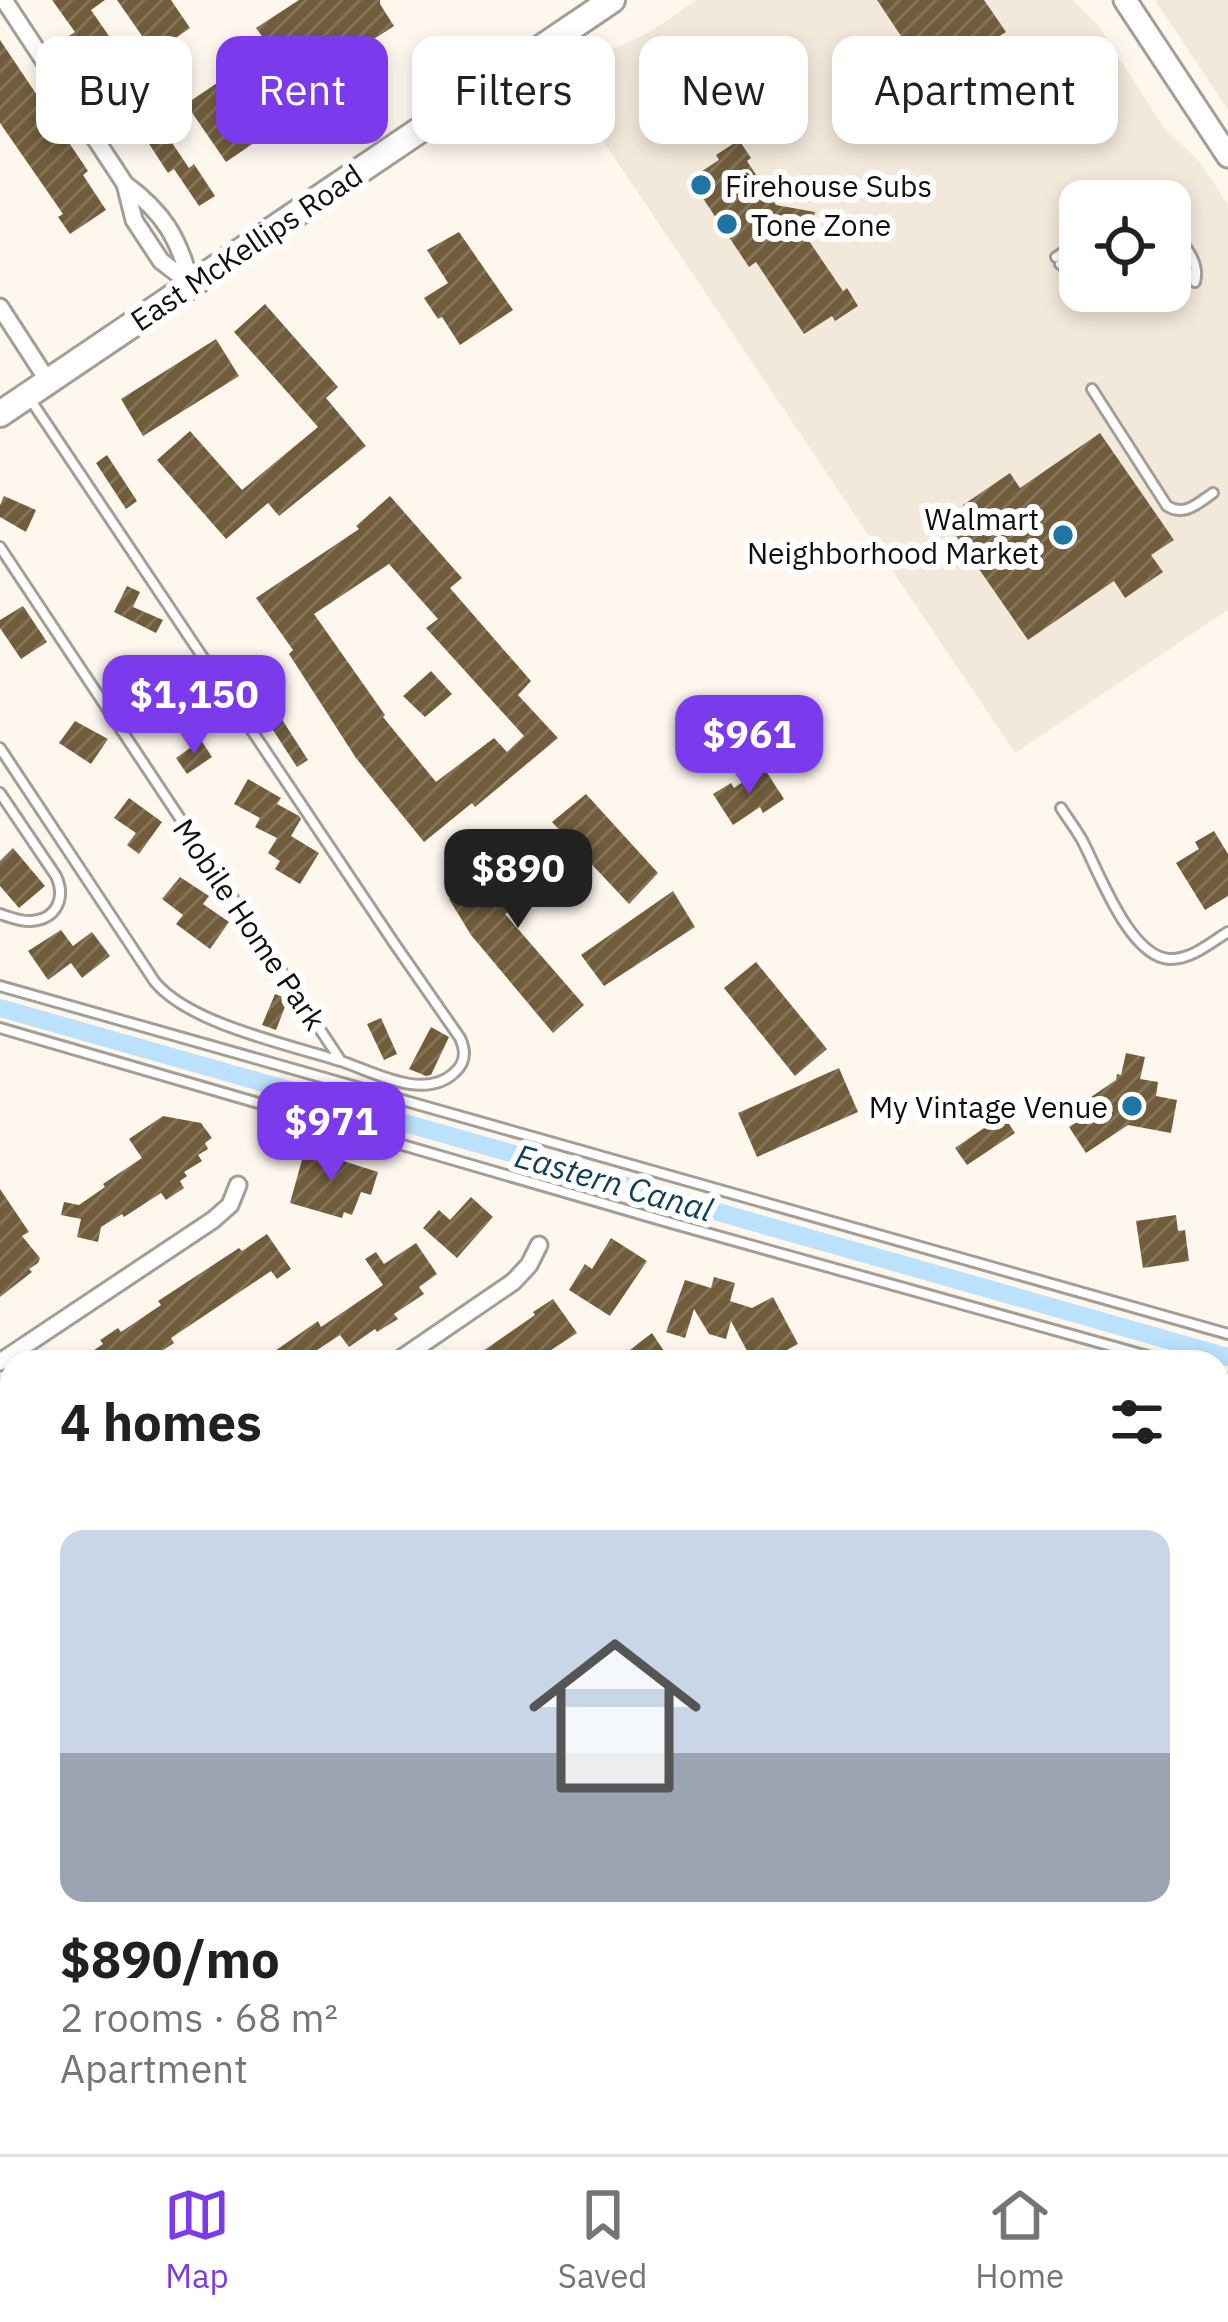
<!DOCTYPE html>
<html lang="en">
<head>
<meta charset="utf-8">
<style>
  :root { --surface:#fff; --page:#f2f2f2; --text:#202124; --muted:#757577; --line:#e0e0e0; --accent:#7c3aed }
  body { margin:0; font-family:"IBM Plex Sans",sans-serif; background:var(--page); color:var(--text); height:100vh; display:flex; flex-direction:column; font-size:45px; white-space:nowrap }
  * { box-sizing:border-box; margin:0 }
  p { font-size:39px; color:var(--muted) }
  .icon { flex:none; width:66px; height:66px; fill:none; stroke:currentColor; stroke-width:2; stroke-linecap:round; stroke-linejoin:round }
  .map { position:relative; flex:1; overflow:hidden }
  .details { position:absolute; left:0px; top:1350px; width:1230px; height:804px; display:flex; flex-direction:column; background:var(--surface); border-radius:36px 36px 0 0; box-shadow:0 6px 18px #0003 }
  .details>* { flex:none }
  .guide { position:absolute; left:36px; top:36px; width:1158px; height:108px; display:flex; gap:24px }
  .buttons { position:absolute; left:1059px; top:180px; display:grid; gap:24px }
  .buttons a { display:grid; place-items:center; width:132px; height:132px; border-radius:24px; background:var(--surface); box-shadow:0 6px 18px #0003; font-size:60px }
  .price { position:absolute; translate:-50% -102px; padding:0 27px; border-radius:24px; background:var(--accent); color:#fff; font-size:39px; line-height:78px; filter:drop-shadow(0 3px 6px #0008) }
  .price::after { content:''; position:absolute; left:50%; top:72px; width:36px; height:27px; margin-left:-18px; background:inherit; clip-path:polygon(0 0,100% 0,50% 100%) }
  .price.on { background:#222; color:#fff }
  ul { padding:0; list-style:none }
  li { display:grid; align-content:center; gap:24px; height:636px; padding:0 60px }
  li span { display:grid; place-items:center; height:372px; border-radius:24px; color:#555 }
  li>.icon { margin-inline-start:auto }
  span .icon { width:216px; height:216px; fill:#fffc; stroke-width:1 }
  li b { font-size:51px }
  h2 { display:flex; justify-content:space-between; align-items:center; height:144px; padding:0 60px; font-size:51px }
  .chip { padding:0 42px; border-radius:24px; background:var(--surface); box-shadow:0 6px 18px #0003; font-size:42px; line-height:108px }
  .chip.on { background:var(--accent); color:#fff }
  .tab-bar { display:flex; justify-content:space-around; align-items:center; height:168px; border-top:3px solid var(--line); background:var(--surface); font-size:33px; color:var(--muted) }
  .tab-bar a { display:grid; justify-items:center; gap:6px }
  .tab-bar .on { color:var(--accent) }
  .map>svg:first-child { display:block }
  .built { fill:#f3e9da; fill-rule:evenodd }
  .green { fill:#e7d7bf }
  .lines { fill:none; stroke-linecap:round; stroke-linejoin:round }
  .canal { stroke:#bbe1fd; stroke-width:18 }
  .building { fill:url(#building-hatch); fill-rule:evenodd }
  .lane-casing { stroke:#a39e96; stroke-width:14 }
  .street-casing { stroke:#a39e96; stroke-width:21 }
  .secondary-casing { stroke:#a39e96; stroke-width:27 }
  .primary-casing { stroke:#a39e96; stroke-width:30 }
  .lane { stroke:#fff; stroke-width:8 }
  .street { stroke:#fff; stroke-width:15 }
  .secondary { stroke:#fff; stroke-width:21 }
  .primary { stroke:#fff; stroke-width:24 }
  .poi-dot { fill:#2175a5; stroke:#fff; stroke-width:4.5 }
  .labels { text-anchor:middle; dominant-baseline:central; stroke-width:12; stroke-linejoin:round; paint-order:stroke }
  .poi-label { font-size:30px; fill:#12100d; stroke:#fff; text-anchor:start }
  .street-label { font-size:30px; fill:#12100d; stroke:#fff }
  .water-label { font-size:33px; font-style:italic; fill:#103e59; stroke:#fff }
</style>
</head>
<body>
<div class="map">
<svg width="1228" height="2154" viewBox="0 0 1228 2154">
  <defs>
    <pattern id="building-hatch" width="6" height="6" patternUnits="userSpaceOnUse" patternTransform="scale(3)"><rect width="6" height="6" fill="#715d3c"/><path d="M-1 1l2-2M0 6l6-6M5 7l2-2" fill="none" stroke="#83745a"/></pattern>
  </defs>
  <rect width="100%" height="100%" fill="#fdf7ee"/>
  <!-- built -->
  <path class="built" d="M696,0H1073L1098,25L1164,128L1198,160L1228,204V610L1015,753L560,77L579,65L648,33ZM1080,201H1170V291H1080Z
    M1155,0H1228V110Z"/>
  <!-- green -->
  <path class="green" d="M12,1883V1973L0,1955V1892Z"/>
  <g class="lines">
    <!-- canal -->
    <path class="canal" d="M0,1008L1228,1357"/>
  </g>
  <!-- building -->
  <path class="building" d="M52,0H105L91,10L136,75L131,78L164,131L189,168L194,164L215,196L199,206L174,169L168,173L114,90L99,101L61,41L75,32Z
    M117,0H171L190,28L154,53Z
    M299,0H380V4L394,26L299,88L256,28Z
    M877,0H984L1006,32L998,37L1003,45L943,85L931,82L915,92L903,74L919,63Z
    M0,40L88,171L83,175L106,210L70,234L58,217L63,214L0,123Z
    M718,73L737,102L690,133L671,104Z
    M220,81L242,113L247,110L264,136L226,162L186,104Z
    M739,140L751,158L747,161L776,205L815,212L809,241L843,291L847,288L858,306L835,321L832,316L804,334L756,262L749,267L690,179L719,160L716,155Z
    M459,232L513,310L460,345L442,317L438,319L424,298L448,283L427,250Z
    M265,304L338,387L326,398L366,446L279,516L268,503L226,539L157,460L190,431L242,490L318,427L234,332Z
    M216,339L239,376L143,436L121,399Z
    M1100,433L1174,540L1151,555L1163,572L1125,598L1114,581L1028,640L952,530L971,517L963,505L1010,473L1020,488Z
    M107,455L137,501L126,509L96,463Z
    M4,496L36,510L26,532L0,517V505Z
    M390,496L462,578L450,588L531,681L518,695L558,738L475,807L472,803L424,842L356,758L289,654L293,650L256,598L359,529L356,526ZM389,564L438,619L426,628L524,736L507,752L494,738L436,782L383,717L385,715L314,614Z
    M127,586L140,592L133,607L163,620L156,633L114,612Z
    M23,606L47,642L21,659L0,628V620Z
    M249,668L308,760L297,767L237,675Z
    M431,671L452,694L425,717L403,696Z
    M122,676L150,690L138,714L122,706L125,700L114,694Z
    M75,721L108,739L91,764L59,743Z
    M201,740L212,757L187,774L176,758Z
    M764,768L784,799L763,813L760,807L733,825L713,794L731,783L734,788Z
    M248,779L281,798L277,804L299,816L301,819L291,836L319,853L300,884L275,869L280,861L268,853L277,838L255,827L260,818L234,804Z
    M586,794L658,873L629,904L552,822Z
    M129,798L162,822L139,854L127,845L136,833L114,818Z
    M1214,831L1228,854V896L1205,910L1176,863L1199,849L1195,842Z
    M544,839L567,876L505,914L584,1005L553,1033L471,935L449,899Z
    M13,848L45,886L19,908L0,886V861Z
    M180,877L209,896L203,904L229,922L210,949L176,924L183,915L162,899Z
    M673,891L695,927L604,986L581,955Z
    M61,930L73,946L92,932L110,956L82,978L71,963L48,980L28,951Z
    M756,962L827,1049L795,1076L724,988Z
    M275,994L288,999L276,1030L262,1025Z
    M381,1018L397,1054L384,1060L367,1024Z
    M431,1027L449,1037L431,1075L426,1076L409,1069Z
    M1126,1053L1145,1057L1140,1079L1158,1082L1156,1096L1177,1100L1171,1133L1128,1125L1086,1153L1069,1127L1092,1112L1085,1101L1116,1080L1117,1074L1121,1075Z
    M839,1068L858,1112L757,1157L738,1113Z
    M1003,1115L1015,1133L967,1165L955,1148Z
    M163,1116L201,1123L212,1138L205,1143L208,1149L198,1155L202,1161L184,1172L187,1176L180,1181L184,1188L166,1200L161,1193L124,1217L122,1214L101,1227L98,1242L77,1237L81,1219L61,1215L64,1202L79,1205L105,1187L103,1184L142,1158L129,1139Z
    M305,1149L378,1172L371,1195L361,1192L352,1215L344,1212L342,1218L290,1203Z
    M0,1189L29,1232L22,1236L40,1258L38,1263L29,1269L32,1272L0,1297Z
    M471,1197L493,1217L457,1258L423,1228L439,1210L450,1220Z
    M1176,1215L1178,1231L1185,1230L1189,1261L1143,1268L1136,1221Z
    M267,1234L291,1269L277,1279L271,1271L171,1338L174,1343L145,1362H77L103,1344L100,1340L118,1328L121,1332L161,1305L158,1301L239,1248L242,1251Z
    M611,1238L647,1261L610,1316L569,1290L585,1264L592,1269Z
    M416,1243L437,1274L419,1287L424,1294L394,1314L398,1319L377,1332L375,1329L349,1347L340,1335L317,1350L325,1362H259L318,1321L321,1327L383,1285L365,1259L376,1252L384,1264Z
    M714,1277L735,1283L730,1301L752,1308L773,1297L798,1344L764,1362H753L731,1321L726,1339L709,1334L694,1309L685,1338L666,1332L685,1280L711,1288Z
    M553,1299L577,1333L545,1354L551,1362H467L535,1315L533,1312Z
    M652,1333L668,1357L660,1362H614Z"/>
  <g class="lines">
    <defs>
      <path id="lane" d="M1170,226C1182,243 1201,261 1195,282
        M1170,243L1194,281
        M1056,257L1080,241
        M1060,264L1080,251
        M1065,270L1080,260
        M1092,389L1167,506C1185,517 1198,503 1213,493
        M0,547L341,1061C373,1072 424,1101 454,1073C466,1063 466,1051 460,1038L394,943L30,399
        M0,748L155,982C190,1024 287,1044 340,1061
        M0,793L56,876C66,898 57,919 31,921C21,922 10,917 0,914
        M1061,808C1068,819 1076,829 1082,840C1099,872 1129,956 1169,959C1191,960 1210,943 1228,932
        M0,986L1228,1334
        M0,1028L671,1223L1169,1362
        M1218,1376L1228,1379"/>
      <path id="street" d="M4,0L125,184L134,220L161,261L191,284
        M125,184C164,213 178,237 191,284
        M0,307L48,381
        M0,1362L213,1220L230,1205L238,1185
        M396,1362L513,1282L529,1265L539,1245
        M0,1634L12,1626
        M1218,1850L1228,1865
        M0,1872L12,1864
        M1218,1931L1228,1924
        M0,1990L12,2008
        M101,2142L109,2154
        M359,2142L366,2154
        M889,2154L907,2142"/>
      <path id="secondary" d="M1125,0L1228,156"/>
      <path id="primary" d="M0,414L612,0"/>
    </defs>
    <!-- lane casing -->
    <use href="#lane" class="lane-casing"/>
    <!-- street casing -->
    <use href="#street" class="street-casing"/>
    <!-- secondary casing -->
    <use href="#secondary" class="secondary-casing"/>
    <!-- primary casing -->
    <use href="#primary" class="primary-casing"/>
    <!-- lane -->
    <use href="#lane" class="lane"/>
    <!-- street -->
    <use href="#street" class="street"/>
    <!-- secondary -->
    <use href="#secondary" class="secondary"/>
    <!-- primary -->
    <use href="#primary" class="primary"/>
  </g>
  <!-- markers -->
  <g class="poi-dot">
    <circle cx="701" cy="185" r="12"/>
    <circle cx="727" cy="224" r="12"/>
    <circle cx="1063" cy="535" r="12"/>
    <circle cx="1132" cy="1106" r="12"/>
  </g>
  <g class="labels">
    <!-- poi labels -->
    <g class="poi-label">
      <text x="725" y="185">Firehouse Subs</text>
      <text x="751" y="224">Tone Zone</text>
      <text x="1039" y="518" text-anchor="end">Walmart<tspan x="1039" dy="34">Neighborhood Market</tspan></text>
      <text x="1108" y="1106" text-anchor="end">My Vintage Venue</text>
    </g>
    <!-- street labels -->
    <g class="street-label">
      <text transform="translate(246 247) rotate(-34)">East McKellips Road</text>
      <text transform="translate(250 924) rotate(56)">Mobile Home Park</text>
    </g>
    <!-- water labels -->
    <g class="water-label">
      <text transform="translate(614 1182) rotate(16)">Eastern Canal</text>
    </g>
  </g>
</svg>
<div class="buttons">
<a><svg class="icon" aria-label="locate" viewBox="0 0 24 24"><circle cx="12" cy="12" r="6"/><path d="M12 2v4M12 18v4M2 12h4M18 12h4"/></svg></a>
</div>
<b class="price" style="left:194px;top:757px">$1,150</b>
<b class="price" style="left:749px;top:797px">$961</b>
<b class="price on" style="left:518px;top:931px">$890</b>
<b class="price" style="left:331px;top:1184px">$971</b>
<div class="guide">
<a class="chip">Buy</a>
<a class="chip on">Rent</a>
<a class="chip">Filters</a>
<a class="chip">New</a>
<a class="chip">Apartment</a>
</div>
<section class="details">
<h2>4 homes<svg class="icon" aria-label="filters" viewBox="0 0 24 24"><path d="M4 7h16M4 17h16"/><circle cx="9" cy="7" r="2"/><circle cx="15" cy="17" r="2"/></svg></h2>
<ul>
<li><span style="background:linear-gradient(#c9d6e8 60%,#9aa5b1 0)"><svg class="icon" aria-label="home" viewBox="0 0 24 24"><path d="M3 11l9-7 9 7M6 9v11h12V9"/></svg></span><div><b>$890/mo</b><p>2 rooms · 68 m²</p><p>Apartment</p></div></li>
</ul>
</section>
</div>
<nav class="tab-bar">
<a class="on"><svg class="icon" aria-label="map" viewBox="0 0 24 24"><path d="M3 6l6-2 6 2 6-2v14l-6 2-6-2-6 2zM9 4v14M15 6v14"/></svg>Map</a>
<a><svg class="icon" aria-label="saved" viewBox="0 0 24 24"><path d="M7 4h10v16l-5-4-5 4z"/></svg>Saved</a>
<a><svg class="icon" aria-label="home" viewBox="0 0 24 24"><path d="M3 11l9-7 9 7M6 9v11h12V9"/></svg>Home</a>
</nav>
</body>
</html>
